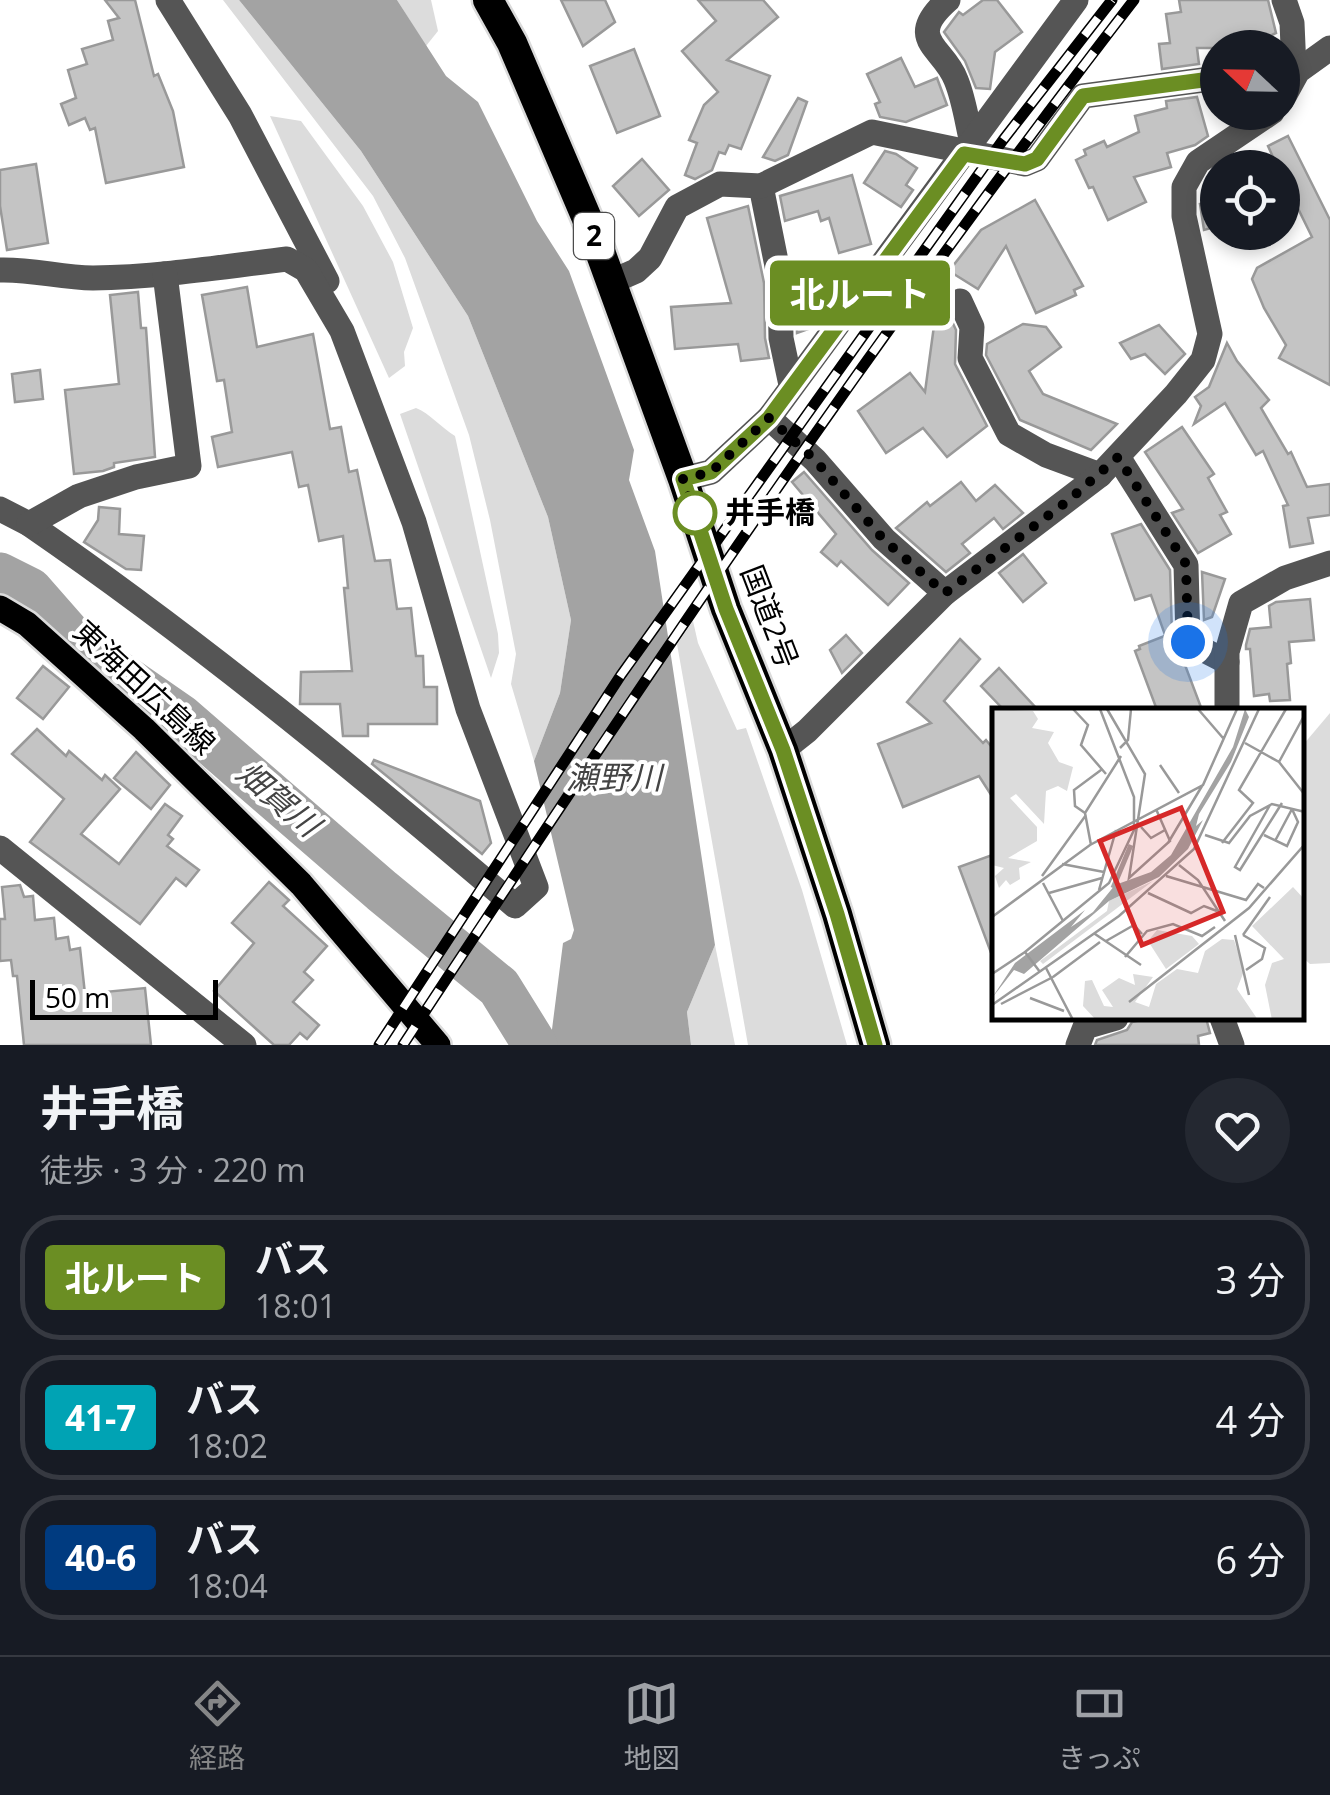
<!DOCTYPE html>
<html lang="ja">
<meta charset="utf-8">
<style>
:root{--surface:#171b24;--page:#242831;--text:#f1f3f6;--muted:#9ea1a6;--line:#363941;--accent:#858687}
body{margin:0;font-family:"Open Sans","Noto Sans JP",sans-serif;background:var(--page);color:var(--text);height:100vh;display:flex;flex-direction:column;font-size:38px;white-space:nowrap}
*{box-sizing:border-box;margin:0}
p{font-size:32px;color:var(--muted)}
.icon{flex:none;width:55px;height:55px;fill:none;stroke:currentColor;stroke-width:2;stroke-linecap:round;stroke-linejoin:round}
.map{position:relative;height:1045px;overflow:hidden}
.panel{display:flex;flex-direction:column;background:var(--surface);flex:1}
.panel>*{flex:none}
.badge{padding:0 20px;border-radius:8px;font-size:35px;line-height:65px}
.needle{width:65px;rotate:292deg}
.tools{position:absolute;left:1200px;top:30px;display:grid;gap:20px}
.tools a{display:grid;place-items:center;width:100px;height:100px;border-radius:50%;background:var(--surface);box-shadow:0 5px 15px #0003;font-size:50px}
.scale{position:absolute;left:30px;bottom:25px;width:188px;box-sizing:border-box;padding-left:10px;border:5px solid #000;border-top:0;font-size:28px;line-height:35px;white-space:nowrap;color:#000;-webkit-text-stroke:8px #fff;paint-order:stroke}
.you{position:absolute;width:50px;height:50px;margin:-25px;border:8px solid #fff;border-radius:50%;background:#1a73e8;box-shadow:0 0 0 15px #1a73e833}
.map>.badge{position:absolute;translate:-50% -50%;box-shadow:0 0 0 5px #fff}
.round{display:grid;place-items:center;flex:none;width:105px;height:105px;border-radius:52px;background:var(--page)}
.summary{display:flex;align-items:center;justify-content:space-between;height:170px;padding:0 40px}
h1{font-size:48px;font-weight:700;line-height:75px}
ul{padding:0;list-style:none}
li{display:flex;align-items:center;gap:30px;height:125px;margin:0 20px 15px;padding:0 20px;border:5px solid var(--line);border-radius:40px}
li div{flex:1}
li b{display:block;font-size:38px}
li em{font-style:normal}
li .badge{min-width:110px;font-weight:700;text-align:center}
.tabs{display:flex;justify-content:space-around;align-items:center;height:140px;border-top:2px solid var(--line);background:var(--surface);font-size:28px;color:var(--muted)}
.tabs a{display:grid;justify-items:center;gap:5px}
.tabs .on{color:var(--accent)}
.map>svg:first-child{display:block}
</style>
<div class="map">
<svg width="1330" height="1045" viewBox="0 0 1330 1045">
<rect width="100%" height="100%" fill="#fff"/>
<!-- green -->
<g fill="#dcdcdc">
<polygon points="223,0 239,0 361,151 468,316 548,517 571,620 560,693 534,761 511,684 516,654 490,520 469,435 405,258 373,196"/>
<polygon points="397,0 431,0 438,31 426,46"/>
<polygon points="270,116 301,121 363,206 393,262 413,328 404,352 405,366 389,378"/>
<path d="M416,408C429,413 442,428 455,436L498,634L499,653L491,678L400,414Z"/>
<polygon points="693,621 698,643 737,730 746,728 802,890 847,1045 748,1045 677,644"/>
<polygon points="1330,713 1330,963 1310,964 1302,957 1303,745"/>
<polygon points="715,945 735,1045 691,1045 687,1012"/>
</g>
<!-- water -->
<polygon fill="#a3a3a3" points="239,0 397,0 446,76 478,102 537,221 569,271 634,450 629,480 655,551 715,945 687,1012 691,1045 550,1045 563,943 571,939 574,930 534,761 560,693 571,620 548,517 468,316 361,151"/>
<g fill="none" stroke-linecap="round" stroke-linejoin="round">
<!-- river -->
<polyline stroke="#a3a3a3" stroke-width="45" points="0,575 30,590 80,647 181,717 382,891 499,987 535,1045"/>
</g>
<!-- building -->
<g fill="#c4c4c4" stroke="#999" stroke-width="2.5">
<polygon points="105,0 135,0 154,76 158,74 173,111 184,167 106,183 95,128 90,130 85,118 69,125 61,104 76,98 68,70 87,64 82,49 113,40 108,21 119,18"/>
<polygon points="561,0 605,0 615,22 583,46"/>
<polygon points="698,0 763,0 778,17 727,60 770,76 741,149 729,145 725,154 719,152 712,170 695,179 685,175 697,143 689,140 704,105 718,92 682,51 716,21"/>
<polygon points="983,0 997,0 1022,32 995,52 990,89 976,88 965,61 944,32 959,12 963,15"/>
<polygon points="1179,0 1268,0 1276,33 1261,40 1262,48 1197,48 1199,64 1162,69 1159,44 1170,43 1166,14 1181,12"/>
<polygon points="634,49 660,116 617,133 590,66"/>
<polygon points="901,58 915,87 937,78 947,105 906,122 880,117 875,104 880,102 867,74"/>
<polygon points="1197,97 1208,136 1195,145 1167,153 1171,167 1134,177 1146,202 1108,220 1093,187 1089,188 1076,160 1086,155 1084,150 1104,141 1107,147 1139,132 1135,116 1167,108 1166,101"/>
<polygon points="798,98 807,102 788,155 775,161 763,157"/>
<polygon points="1288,136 1330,220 1330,385 1279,358 1286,345 1264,308 1252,279 1257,268 1312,237 1282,176 1282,168 1278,168 1268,146"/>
<polygon points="885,151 896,154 917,168 906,185 913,190 901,207 864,183"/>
<polygon points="642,159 669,190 639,216 613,186"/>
<polygon points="36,164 48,243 7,250 0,206 0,170"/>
<polygon points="852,175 871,244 839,253 829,218 821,221 818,211 785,221 780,196"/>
<polygon points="1035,200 1083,286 1074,290 1076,295 1036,313 1006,246 978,289 949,271 981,230"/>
<polygon points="1218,200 1218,226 1204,230 1200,204"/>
<polygon points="748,206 764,283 765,338 769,358 741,361 738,344 675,349 671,307 731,303 707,218"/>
<polygon points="847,263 852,277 846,286 838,289 840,295 817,326 797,333 796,281"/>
<polygon points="247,287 257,347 313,334 330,429 341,427 349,472 357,470 375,561 390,560 397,609 411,608 416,656 423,656 424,687 437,687 437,724 368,724 368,736 343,736 340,704 300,704 301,672 352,671 344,588 348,588 343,536 319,541 308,485 299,487 292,452 218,467 212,437 232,432 224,380 217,381 202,295"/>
<polygon points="138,292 141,328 146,328 155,457 114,463 114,467 103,471 74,474 65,390 119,384 110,295"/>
<polygon points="936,311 948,313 956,330 955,364 987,426 947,457 923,428 886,453 858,411 910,373 925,392"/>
<polygon points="1023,324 1046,327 1061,347 1029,371 1043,394 1117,424 1091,450 1020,420 986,355 987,344"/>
<polygon points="1159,325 1185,354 1165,374 1145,354 1131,359 1120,343"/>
<polygon points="1227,343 1237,361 1269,400 1261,408 1288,454 1291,452 1307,487 1330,484 1330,515 1308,518 1313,543 1290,547 1283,506 1288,505 1263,451 1256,455 1225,403 1194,424 1201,406 1195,397 1209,387"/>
<polygon points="40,370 43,399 15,402 12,374"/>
<polygon points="1182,427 1214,474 1208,478 1227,512 1220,515 1231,534 1198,553 1172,513 1183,509 1145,452"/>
<polygon points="804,472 872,550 909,583 888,605 841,561 837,566 821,552 836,534 792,482"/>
<polygon points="961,482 976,501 995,485 1023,513 1003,529 994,518 962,544 970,553 946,572 896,528 927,502 930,506"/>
<polygon points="99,507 120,509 119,534 144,536 141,570 126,569 84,542 98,520"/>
<polygon points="1141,524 1170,570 1172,633 1165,635 1151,595 1135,600 1112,534"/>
<polygon points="1023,554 1046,583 1023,602 999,573"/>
<polygon points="1202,572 1225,579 1212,617 1204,620"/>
<polygon points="1310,599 1314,640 1289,642 1291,663 1287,664 1290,700 1270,701 1269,694 1254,696 1250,649 1246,649 1246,645 1250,629 1271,627 1269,606 1276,602"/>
<polygon points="1172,633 1174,650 1182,657 1202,710 1157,710 1135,651 1140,649 1139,646"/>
<polygon points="846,635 862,653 842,673 830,650"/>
<polygon points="960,639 980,659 944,701 983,743 986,740 995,751 995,801 979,776 903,807 878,744 931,723 907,702"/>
<polygon points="43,666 69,687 43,719 17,698"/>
<polygon points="999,668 1038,710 1004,710 981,686"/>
<polygon points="37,729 66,756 69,751 102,780 105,775 120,789 81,834 119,864 165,804 182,816 168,835 173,839 167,846 199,870 186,886 176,878 140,924 30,842 64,799 12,754"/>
<polygon points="136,752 170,785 151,809 114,778"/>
<polygon points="374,760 480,801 491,843 482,854 372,764"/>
<polygon points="995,854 995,957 993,958 959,867"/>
<polygon points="269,882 289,900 283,906 327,946 304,972 313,980 293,1002 319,1025 307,1039 300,1033 289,1045 274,1045 214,991 254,943 232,923"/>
<polygon points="20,885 24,897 33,896 35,920 54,918 56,939 68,937 70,950 80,948 85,994 145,988 151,1045 24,1045 17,976 13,976 11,960 0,961 0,919 5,919 2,887"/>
<polygon points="1150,1018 1206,1018 1210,1033 1198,1036 1199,1045 1095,1045 1097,1040 1127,1030 1132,1022"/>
</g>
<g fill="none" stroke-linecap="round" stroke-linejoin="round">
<!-- major casing -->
<g stroke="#dbdbdb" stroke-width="30">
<polyline id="major" points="0,608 27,624 144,729 301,884 438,1045"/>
</g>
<!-- highway casing -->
<g stroke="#dbdbdb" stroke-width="35">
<polyline id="highway" points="488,0 512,43 594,235 683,479 726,609 783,750 837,914 875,1045"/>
</g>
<!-- minor -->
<g stroke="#555" stroke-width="25">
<polyline points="168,0 240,115 327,281"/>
<path d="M948,0C903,40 944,47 956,80C964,99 967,122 972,143"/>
<polyline points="1284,0 1292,23 1294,69"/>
<polyline points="1282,100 1298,71 1330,48"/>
<polyline points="761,186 780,281 781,338 791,385"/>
<path d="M0,270C33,269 61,278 93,278C158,277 222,267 287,259L306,270L342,331L414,522L468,709L536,887L515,906C358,772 199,641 29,524L0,509"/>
<polyline points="611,282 636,271 650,258 677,207 720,184 761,186 872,132 1025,164 1037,159 1083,96 1218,78"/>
<polyline points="960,301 972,327 970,358 1009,434 1046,455 1100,475"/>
<polyline points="769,418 815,460 884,539 945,593"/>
<polyline points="1118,457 1186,565 1188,642 1227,662"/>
<polyline points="683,479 711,472 769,418 1076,0"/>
<polyline points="29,524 79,496 136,477 189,466 165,274"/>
<polyline points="1227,710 1227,652 1241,603 1285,578 1330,563"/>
<polyline points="783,750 807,731 945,593 1100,475 1176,394 1203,360 1210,334 1184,216 1184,187 1198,162 1272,112"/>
<polyline points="0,848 244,1045"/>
<polyline points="1222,1018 1232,1045"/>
<polyline points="1078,1045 1085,1027 1116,1018"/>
</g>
<!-- major -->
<use href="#major" stroke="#000" stroke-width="25"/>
<!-- highway -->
<use href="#highway" stroke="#000" stroke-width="30"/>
<!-- rail casing -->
<g stroke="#000" stroke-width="11">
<g id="rail">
<polyline points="379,1045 621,675 1003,140 1112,0"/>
<path d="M403,1045C636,690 874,336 1134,0"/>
</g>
</g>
<!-- rail -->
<use href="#rail" stroke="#fff" stroke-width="8" stroke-dasharray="22" stroke-linecap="butt"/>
</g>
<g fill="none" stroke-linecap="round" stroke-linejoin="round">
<!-- line casing -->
<g stroke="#fff" stroke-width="22">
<polyline id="line" points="875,1045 837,914 783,750 726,609 683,479 711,472 769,418 964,154 1025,164 1037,159 1083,96 1218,78"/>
</g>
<!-- line -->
<use href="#line" stroke="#6b8e23" stroke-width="15"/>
<!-- walk -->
<polyline stroke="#000" stroke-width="10" stroke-dasharray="0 18" points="695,513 683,479 711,472 769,418 815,460 884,540 945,593 1069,500 1118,457 1186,564 1188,642"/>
</g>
<!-- markers -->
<circle fill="#fff" stroke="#6b8e23" stroke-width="5" cx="695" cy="513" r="20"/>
<g text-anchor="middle" stroke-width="8" stroke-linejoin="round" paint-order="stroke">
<!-- shield labels -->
<rect fill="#fff" stroke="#4c4c4c" stroke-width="2.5" x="574" y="213" width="40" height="46" rx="8"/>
<g font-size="28" font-weight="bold" fill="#000">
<text x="594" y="246">2</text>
</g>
<!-- stop labels -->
<g font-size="30" font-weight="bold" fill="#000" stroke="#fff" text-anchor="start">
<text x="725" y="523">井手橋</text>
</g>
<!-- street labels -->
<g font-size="30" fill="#000" stroke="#fff">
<text transform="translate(769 617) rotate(69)" y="10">国道2号</text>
<text transform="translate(144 688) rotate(43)" y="10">東海田広島線</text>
</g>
<!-- water labels -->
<g font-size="32" font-style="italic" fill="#444" stroke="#fff">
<text x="614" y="789">瀬野川</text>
<text transform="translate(278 799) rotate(40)" y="11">畑賀川</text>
</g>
</g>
<!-- overview -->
<g transform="translate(992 708)">
<rect width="312" height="312" fill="#fff"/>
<path d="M0,1L41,3L46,11L40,20L62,24L56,35L67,54L81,59L75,83L66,78L54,83L52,116L24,86L18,90L45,119V133L16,150L39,154L27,160L28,171L18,177L14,172L7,180L3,168L12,160L0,157ZM161,173L51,256L48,253L115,203L117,193ZM301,179L313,192L312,312H280L273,277L280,255L292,251L260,218ZM165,222L200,228L207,236L174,261L156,233ZM230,231L242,232L252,263L245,281L266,312H104L91,298L93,273L100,272L112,298L121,299L110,282L127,270L143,277L141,266L161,269L143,294L157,299L164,276L185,261L206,265L213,243Z" fill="#dcdcdc"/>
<path d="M253,1L257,9L239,54L207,106L204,118L211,112L196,141L167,169L117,193L32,266L22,262L0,290L23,255L93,202L79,219L101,204L123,177L159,164L179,147L241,39Z" fill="#a3a3a3"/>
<path fill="none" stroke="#a3a3a3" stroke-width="5" d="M121,180L139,137"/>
<path fill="none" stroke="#999" stroke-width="2.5" d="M81,1L96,17L89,37L114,66M115,1L153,66L137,170L178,133L164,101M206,1L231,30M253,35L287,54L313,87M128,40L136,32L139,1M287,54L313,6M168,57L187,85M278,97L243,159L248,162L290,95M93,105L83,98L82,82L109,62M149,119L159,130L173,122M213,127L237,135L258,108L280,96L313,104M272,127L295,138L306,114L300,101M283,133L300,101M176,135L210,78M230,135L261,95L247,82L294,1M99,137L93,105L129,48M70,156L112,164M187,157L206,172L233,213M50,168L94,107M174,168L254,192L266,176L272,180M51,175L71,213M107,182L124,122M57,185L110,170M156,185L199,205L212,198L225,203M0,209L98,137L211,77L245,1M103,226L149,257M243,227L257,287M251,227L273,240L270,251L254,262M251,227L278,189M114,233L142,217L150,226M133,249L155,223L181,216L210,228L223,219M54,260L81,312M48,264L33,244L117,175L142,122V89L108,1M0,266L33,244M61,269L108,234M38,290L72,303M137,294L257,200L313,136M9,296L61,269M0,297L127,208L202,141L267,1"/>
<path fill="#d62828" fill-opacity="0.15" stroke="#d62828" stroke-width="5" d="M189,100L231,204L150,237L108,133Z"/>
<rect width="312" height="312" fill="none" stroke="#000" stroke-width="5"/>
</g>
</svg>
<div class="tools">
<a><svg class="needle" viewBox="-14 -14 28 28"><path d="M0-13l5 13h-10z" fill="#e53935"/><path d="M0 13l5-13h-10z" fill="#9ea1a6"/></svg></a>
<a><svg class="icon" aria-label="locate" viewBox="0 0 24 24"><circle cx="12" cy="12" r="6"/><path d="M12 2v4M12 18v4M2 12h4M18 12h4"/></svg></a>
</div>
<div class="scale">50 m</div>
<div class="you" style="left:1188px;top:642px"></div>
<b class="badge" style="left:860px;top:293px;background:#6b8e23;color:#fff">北ルート</b>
</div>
<section class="panel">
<div class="summary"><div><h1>井手橋</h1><p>徒歩 · 3 分 · 220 m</p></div><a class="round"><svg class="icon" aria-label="heart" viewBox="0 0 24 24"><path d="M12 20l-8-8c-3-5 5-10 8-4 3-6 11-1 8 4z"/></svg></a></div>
<ul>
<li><span class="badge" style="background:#6b8e23;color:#fff">北ルート</span><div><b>バス</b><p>18:01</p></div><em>3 分</em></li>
<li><span class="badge" style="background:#00a3b4;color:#fff">41-7</span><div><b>バス</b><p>18:02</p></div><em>4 分</em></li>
<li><span class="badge" style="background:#003b80;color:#fff">40-6</span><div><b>バス</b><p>18:04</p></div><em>6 分</em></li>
</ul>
</section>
<nav class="tabs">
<a class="on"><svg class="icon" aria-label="directions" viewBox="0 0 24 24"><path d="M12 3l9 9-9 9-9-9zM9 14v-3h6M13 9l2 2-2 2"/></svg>経路</a>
<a><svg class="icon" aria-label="map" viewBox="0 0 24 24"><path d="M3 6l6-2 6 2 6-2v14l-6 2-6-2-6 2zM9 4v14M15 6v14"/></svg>地図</a>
<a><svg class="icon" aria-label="tickets" viewBox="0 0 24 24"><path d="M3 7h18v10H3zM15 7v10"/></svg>きっぷ</a>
</nav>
